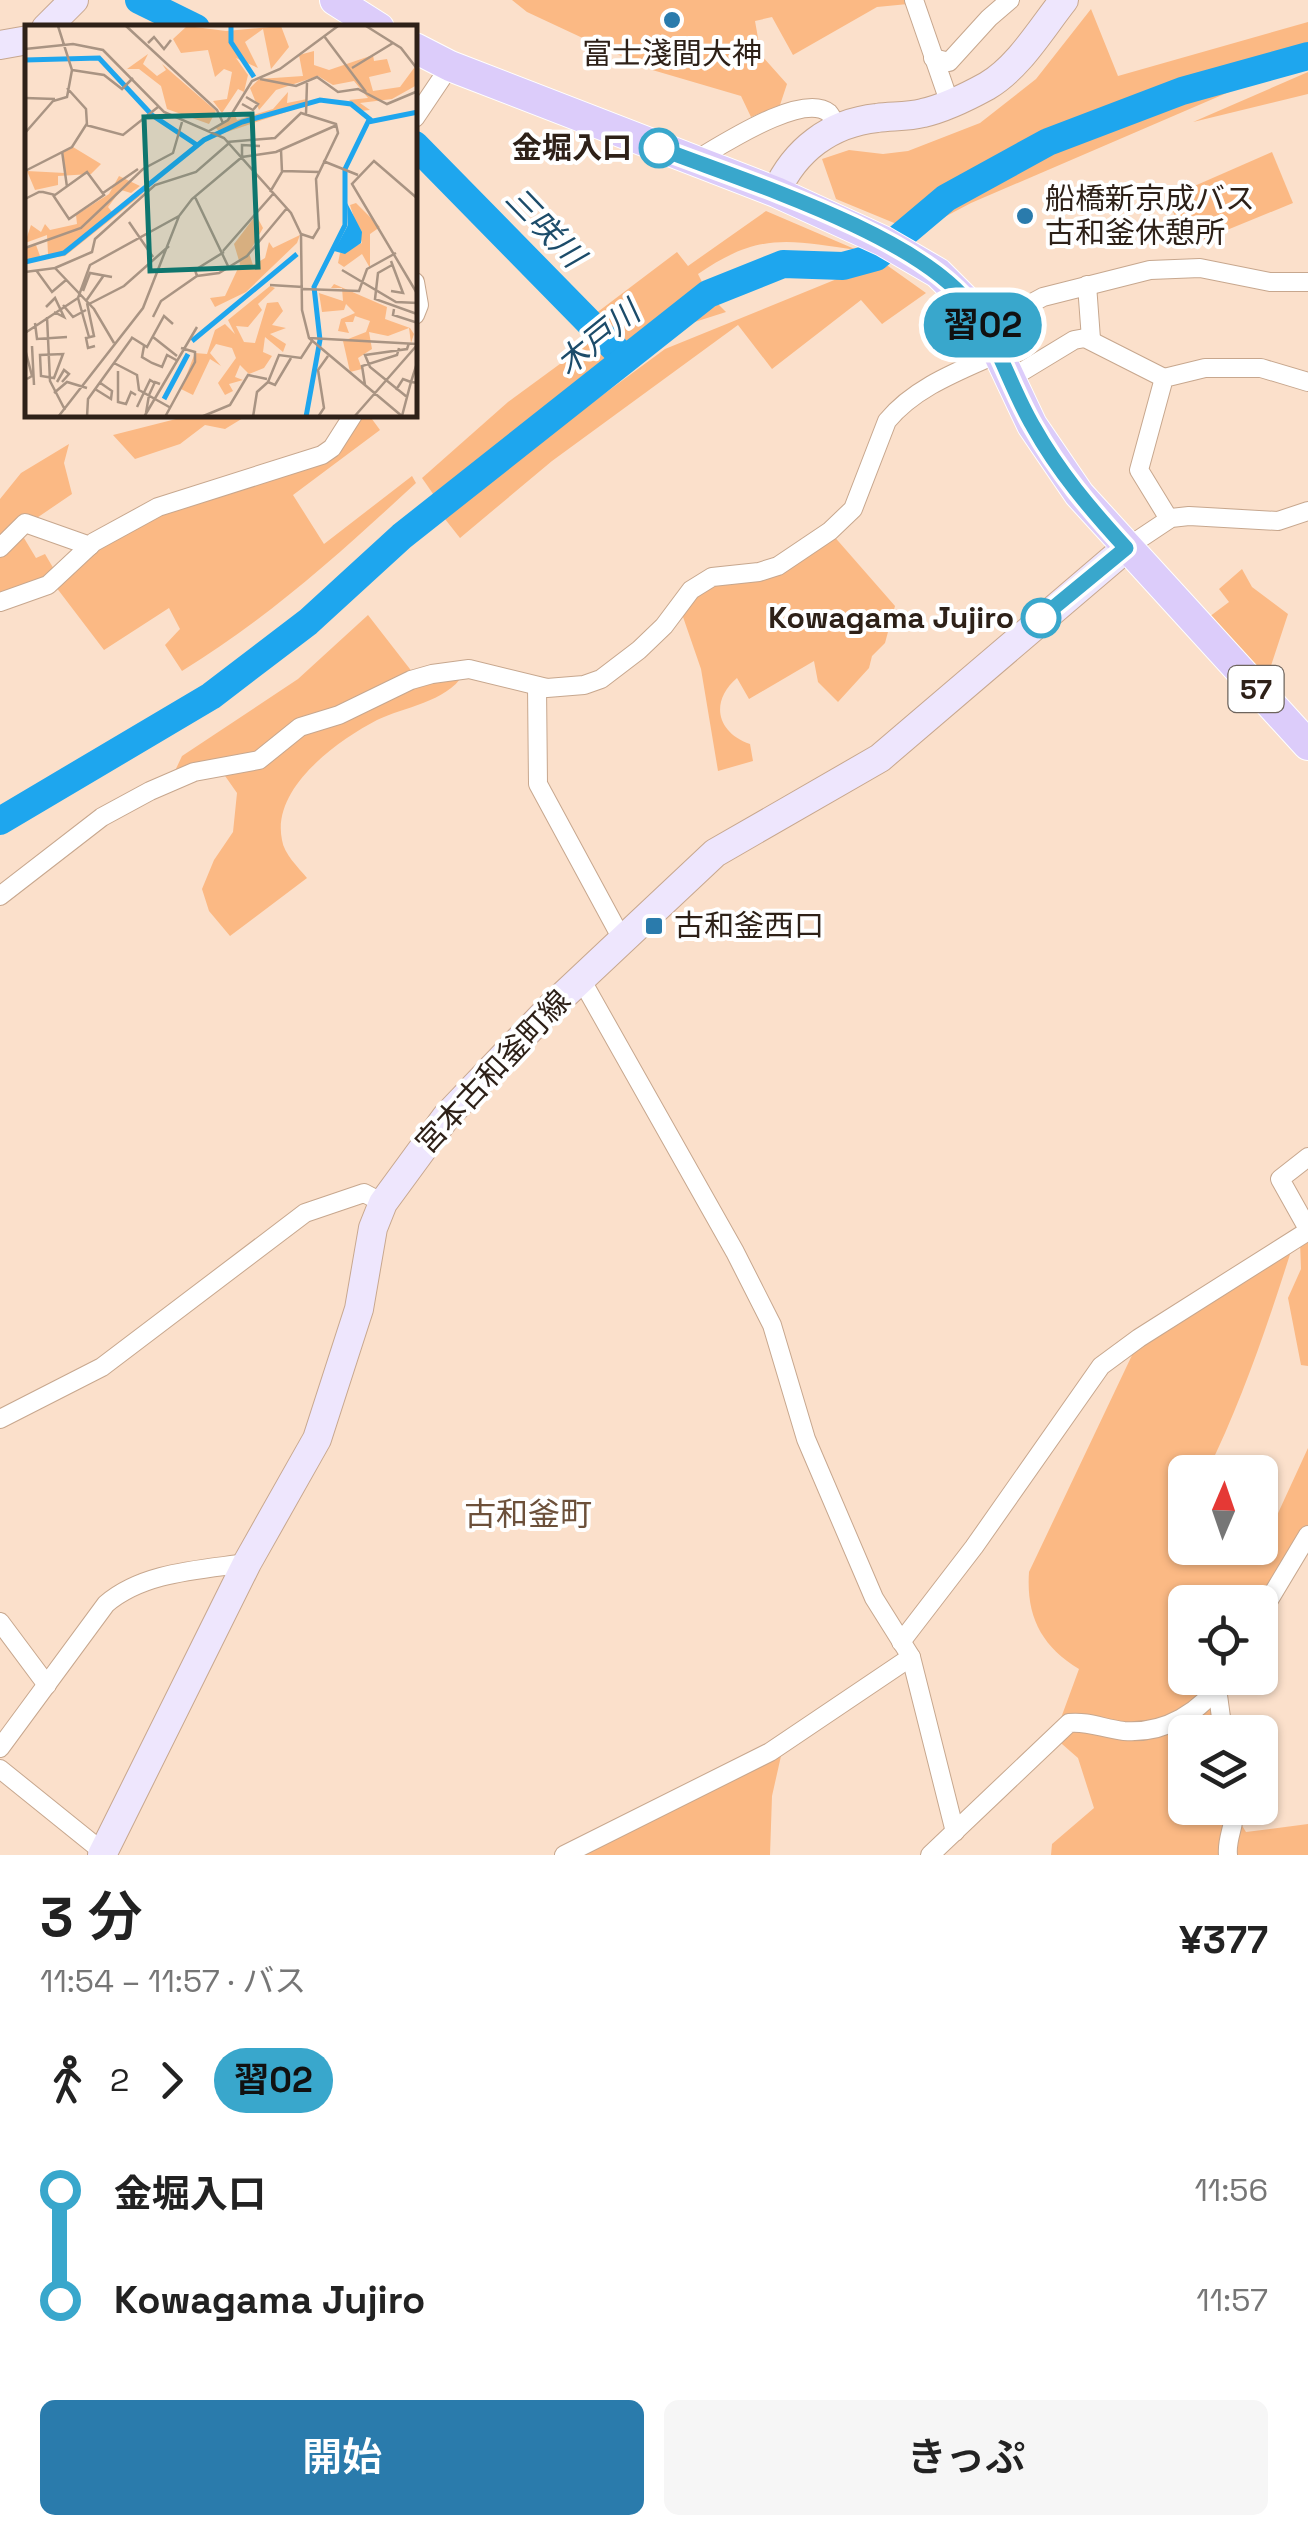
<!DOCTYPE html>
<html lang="ja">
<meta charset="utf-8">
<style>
:root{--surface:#fff;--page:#f6f6f6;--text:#222;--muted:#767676;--accent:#2a7bac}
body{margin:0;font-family:"Space Grotesk","Noto Sans JP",sans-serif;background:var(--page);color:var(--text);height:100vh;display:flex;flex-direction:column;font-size:38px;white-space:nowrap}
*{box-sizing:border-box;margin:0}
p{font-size:32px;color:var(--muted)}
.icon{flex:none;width:55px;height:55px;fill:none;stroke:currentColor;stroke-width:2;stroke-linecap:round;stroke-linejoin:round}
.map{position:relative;height:1855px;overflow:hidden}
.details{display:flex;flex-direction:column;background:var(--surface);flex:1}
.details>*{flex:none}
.badge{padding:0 20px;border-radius:32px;font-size:35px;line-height:65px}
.needle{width:65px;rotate:2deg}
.fabs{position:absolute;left:1168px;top:1455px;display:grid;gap:20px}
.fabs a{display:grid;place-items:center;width:110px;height:110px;border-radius:15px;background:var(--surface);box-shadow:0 2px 8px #0004;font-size:50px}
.map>.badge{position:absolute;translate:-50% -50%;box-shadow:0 0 0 5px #fff}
.legs{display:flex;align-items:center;gap:15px;height:110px;padding:0 40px;font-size:32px}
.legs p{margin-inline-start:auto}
.headline{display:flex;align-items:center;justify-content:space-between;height:170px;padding:0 40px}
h1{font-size:55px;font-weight:600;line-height:75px}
.cta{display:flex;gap:20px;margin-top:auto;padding:20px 40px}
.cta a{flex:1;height:115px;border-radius:15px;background:var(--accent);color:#fff;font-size:40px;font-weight:600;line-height:115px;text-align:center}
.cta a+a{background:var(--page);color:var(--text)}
ul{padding:0 40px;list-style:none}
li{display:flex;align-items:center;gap:35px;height:110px;font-size:38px}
li i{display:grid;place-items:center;width:15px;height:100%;margin:0 12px;background:currentColor}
li i::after{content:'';width:25px;height:25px;margin:-12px;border:8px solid;border-radius:50%;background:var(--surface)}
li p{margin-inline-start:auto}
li:first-child i{background:linear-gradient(#0000 50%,currentColor 0)}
li:last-child i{background:linear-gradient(currentColor 50%,#0000 0)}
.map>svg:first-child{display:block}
</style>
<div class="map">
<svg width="1308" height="1855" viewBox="0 0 1308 1855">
<rect width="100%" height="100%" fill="#fbe0cb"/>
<!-- green -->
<g fill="#fbb984">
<polygon points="512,0 906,0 908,4 877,7 793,55 772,17 755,21 761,55 787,84 780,105 751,117 741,96 649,69 527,12"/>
<polygon points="1091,9 1118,76 1308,22 1308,58 971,203 916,232 836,199 822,159 849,150 883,154 908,151 980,123 1036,79"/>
<polygon points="1308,72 1308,94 1193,122"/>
<polygon points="1272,152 1293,203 1188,246 1167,198"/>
<path d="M766,211L857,250C788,240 759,232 698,274L708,294L726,312L657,334L630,359L591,317L677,252L688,266Z"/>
<polygon points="881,261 926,293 882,324 861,300 772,369 738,325 552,461 460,538 441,514 665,349"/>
<polygon points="594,339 619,365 438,501 422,478 508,402"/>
<polygon points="177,415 248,415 225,429 205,425 180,444 135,459 113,435 176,419"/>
<path d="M362,415H369L380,430L293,495L324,544L412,476L416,483C340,553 270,617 182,671L165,645L180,629L169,608L104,650L56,587L99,548L166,513L332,457Z"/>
<polygon points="69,444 64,463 72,494 0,543 0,499 21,473"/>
<polygon points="21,533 36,558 45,554 55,571 28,589 0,598 0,552"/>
<path d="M832,534L895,606L885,643L872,656L869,668L838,702L818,682L814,661L749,699L737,678C710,701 716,732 750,744L753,761L718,771L701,669L682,614L692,592L740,576Z"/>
<polygon points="1242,569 1252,587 1288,614 1266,681 1209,617 1229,602 1219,589"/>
<polygon points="368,615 413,673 337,708 296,722 254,753 174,773 182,756 298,679"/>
<path d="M463,675C446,702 404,707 377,720C337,741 271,788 282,840C284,854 298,867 307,878L230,936L209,911L202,889L214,860L233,832L237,793L223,773L413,685Z"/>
<polygon points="1308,1237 1308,1366 1301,1365 1288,1298 1301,1269 1300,1242"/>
<path d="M1292,1248C1268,1324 1242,1401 1207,1472H1185V1548H1234L1256,1561L1308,1448V1525L1260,1605L1185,1602V1678H1216L1220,1732H1185V1808H1231L1246,1832L1308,1824V1855H1051L1052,1844L1094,1808L1078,1758L1054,1737L1079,1669C1041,1646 1026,1616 1029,1572L1134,1351Z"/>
<polygon points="781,1756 772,1796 770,1855 579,1855"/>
</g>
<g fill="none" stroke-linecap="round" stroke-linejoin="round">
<!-- river -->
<g stroke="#1ea6ee" stroke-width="28">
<polyline points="139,0 196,28"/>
<polyline points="415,145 624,358"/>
<polyline points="0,821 211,696 308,622 402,536 708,294 783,264 843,266 876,257 946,198 1048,142 1182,91 1308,56"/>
</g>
<!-- street casing -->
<g stroke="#c7a78e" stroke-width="20">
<g id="street">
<polyline points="914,0 950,104"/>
<polyline points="933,58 949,62 989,18 1010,0"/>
<polyline points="415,118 450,66"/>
<path d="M694,161C719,147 802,91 829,113C831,115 836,125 837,127"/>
<polyline points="415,282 419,305 415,315"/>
<polyline points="1087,285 1091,339"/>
<polyline points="989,334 1017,311 1043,297 1150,270 1200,268 1270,282 1308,282"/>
<polyline points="1008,380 1074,340 1085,338 1164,378"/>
<polyline points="1169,519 1139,470 1164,378 1205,368 1261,368 1308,382"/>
<polyline points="0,548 25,523 90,546"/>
<polyline points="1126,548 1171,518 1189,516 1278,521 1308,511"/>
<polyline points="0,602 48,585 94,542 158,507 322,455 332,448 353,415"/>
<polyline points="537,686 538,784 623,941"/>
<path d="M0,896L102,817L150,791L194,772L259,760L300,727L339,715L411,680L432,674L469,669L547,688L584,685L601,679L639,650L664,626L691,590L712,577L759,572L778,566L830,531L853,509L887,421C915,387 959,371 999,353"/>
<polyline points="581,979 735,1252 772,1325 806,1439 874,1598 911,1657 955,1832"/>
<polyline points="1308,1157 1280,1179 1308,1229"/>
<polyline points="0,1419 102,1367 305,1213 364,1193 383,1203"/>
<polyline points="1260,1615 1308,1535"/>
<polyline points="0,1622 47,1685"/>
<polyline points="901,1642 974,1547 1101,1366 1139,1338 1308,1231"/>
<polyline points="1217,1688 1223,1732"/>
<path d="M0,1748L106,1604C143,1572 199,1570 247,1563"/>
<polyline points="0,1769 103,1852"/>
<polyline points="564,1855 770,1752 911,1657"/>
<path d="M930,1855L1069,1723C1089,1721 1104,1729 1124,1731C1165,1734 1202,1712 1223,1678"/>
<path d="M1228,1855C1226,1838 1236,1824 1234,1808"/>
</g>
</g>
<!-- secondary casing -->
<g stroke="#c7a78e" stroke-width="30">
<g id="secondary">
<polyline points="46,28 74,0"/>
<polyline points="0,45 28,40"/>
<path d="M776,192C795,150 830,123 877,118C892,116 908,117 923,113C945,108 967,97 987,86C1019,67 1041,29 1064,0"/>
<polyline points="102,1855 247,1563 317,1439 359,1309 373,1228 383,1203 446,1117 548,1010 715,853 880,758 1126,548"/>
</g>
</g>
<!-- primary casing -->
<g stroke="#fff" stroke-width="32">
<g id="primary">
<polyline points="335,0 379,28"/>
<polyline points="415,48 450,66 776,192 883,241 938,273 969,304 989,334 1032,425 1079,494 1308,745"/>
</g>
</g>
<!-- street -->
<use href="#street" stroke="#fff" stroke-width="18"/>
<!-- secondary -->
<use href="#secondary" stroke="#eee6fd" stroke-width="28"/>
<!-- primary -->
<use href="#primary" stroke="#dcccfa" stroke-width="30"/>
</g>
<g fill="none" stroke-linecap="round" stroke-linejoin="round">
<!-- line-1 casing -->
<g stroke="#fff" stroke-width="22">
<path id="line-1" d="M659,148C744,181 916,234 970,305C998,341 1010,387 1033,426C1058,471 1091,510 1126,548L1041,618"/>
</g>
<!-- line-1 -->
<use href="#line-1" stroke="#39a7cc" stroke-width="15"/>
</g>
<!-- markers -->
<g fill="#2a7bac" stroke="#fff" stroke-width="4">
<circle cx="672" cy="20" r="10"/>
<circle cx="1025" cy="216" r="10"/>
<rect x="644" y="916" width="20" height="20" rx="5"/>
</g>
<g fill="#fff" stroke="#39a7cc" stroke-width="5">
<circle cx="659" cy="148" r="18"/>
<circle cx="1041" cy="618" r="18"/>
</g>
<g text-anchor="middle" stroke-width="8" stroke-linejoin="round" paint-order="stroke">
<!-- shield labels -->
<rect fill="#fff" stroke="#6d645d" stroke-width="2.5" x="1228.5" y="666" width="55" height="46" rx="8"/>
<g font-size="28" font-weight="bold" fill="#2e2118">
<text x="1256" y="699">57</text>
</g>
<!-- poi labels -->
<g font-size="30" fill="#2e2118" stroke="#fff" text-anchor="start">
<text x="672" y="64" text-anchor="middle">富士淺間大神</text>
<text x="1045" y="209">船橋新京成バス<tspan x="1045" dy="34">古和釜休憩所</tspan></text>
<text x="674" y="936">古和釜西口</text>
</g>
<!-- stop labels -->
<g font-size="30" font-weight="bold" fill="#2e2118" stroke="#fff" text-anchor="end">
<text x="632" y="158">金堀入口</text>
<text x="1014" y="628">Kowagama Jujiro</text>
</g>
<!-- street labels -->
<g font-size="30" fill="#2e2118" stroke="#fff">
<text transform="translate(493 1072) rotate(-47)" y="10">宮本古和釜町線</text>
</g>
<!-- water labels -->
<g font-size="32" font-style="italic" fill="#1c4c6a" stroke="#fff">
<text transform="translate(545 227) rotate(46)" y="11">三咲川</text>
<text transform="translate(598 338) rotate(-39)" y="11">木戸川</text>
</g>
<!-- neighbourhood labels -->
<g font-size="32" fill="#6c503a" stroke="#fff">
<text x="528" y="1525">古和釜町</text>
</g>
</g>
<!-- overview -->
<g transform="translate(25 25)">
<rect width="392" height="392" fill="#fbe0cb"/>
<path d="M162,1L201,6L256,1L264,22L246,44L238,4L220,17L233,43L211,33L223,50L219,67L213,64L197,88L188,76L202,74L207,47L199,44L190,52L183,25L156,28L148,14ZM289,26V40L304,45L348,30L349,36L362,34L366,47L344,52L348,66L375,62L392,39V60L367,74L335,78L345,85L335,86L324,75L343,73L329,56L308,60L293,51L251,65L234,85L225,63L234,54L278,51L274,30ZM123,29L118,39L132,51L141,45L137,39L191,86L184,99L142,84L136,61L114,44H102ZM263,67L262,78L282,74L279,81L196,109L190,102L210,90L212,95L248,84ZM48,122L76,139L66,149L33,151V160L10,165L2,146L40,148L38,127ZM94,151L115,161L106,168L96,165L83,182L87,187L120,167L40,231L0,236L2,223L11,220L15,231L23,229L22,210L0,218L6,200L16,207L20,199L25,205L52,199L51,190L84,169ZM331,178L355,202L345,209V243L337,229L319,242L313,238L315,228L337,218L325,180ZM231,190L238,203L224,228L228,240L240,233L244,217L248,223L275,210L272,218L221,267L190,282L185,273L200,271L215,239L209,219ZM309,259L362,282L360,294L385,303L389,309L386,318L384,303L363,311L344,307L347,324L333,333L337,344L325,347L318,316L341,307L345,296L330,291L328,297H320L324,308L313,306L316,294L330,288L321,279L319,285L297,287L294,268L318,276L317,263H306ZM245,261L250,263L233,279L237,285L223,302L211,301L219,317L230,318L242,278L253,277L258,286L247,300L261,303L245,309L261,319L258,327L240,312L238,327L247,331L239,343L224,349L215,340L210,352L218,355L204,359L208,366L200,370L193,358L211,333L207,323L191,319L185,328L196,341L185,334L168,370L156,364L170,328L182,329L190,305L200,299L210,309L203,295Z" fill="#fbb984"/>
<path d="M322,178L337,207L336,218L320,229L309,226L323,200Z" fill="#1ea6ee"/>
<path fill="none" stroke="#1ea6ee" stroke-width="5" d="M206,1V17L229,52M0,35L74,33L127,90L172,120M0,237L39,228L179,115L217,97L295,75L326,79L347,96M167,316L272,229M139,374L163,329M281,392L295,315L289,262L320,200V144L343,97L393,87"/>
<path fill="none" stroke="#a99483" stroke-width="2.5" d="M101,1L192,85L198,98M341,1L376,23L393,45M299,11L341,67M123,18L129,12L139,24L146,15M0,24L48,19L78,25L139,87L199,113L266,188L276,209L277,285L284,313L378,392M327,43L368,18M47,45L79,50L97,64L108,53M235,54L271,61L292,52L313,67L333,64L362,79L393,66M42,63L61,84L62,100M0,73L30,74M217,79L228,85L233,79L221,72M281,89L282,58M184,106L203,95L227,56L255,44L313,1M0,108L28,76L42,72L47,45L33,1M202,117L250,113L276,88L311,99L313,108L291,154L294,203L288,213L276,209M37,126L42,162M217,132V120L235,121M298,136L333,150M0,146L47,122L61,100L98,110L133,82M258,146L294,147M245,167L257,147L256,125M78,168L113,144M170,172L203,241M0,174L14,167H18L30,170L62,147L79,170L44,194L28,170M393,174L349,136L327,159L393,270M104,197L128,232M0,223L56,203L118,144L148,128L157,97M198,226L248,169M367,240L353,248L350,274L392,289M30,243L67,227L70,214L130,160L171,147L203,119M11,245L27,267L41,255M317,245L371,277L393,278M0,247L30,243L69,284L89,318M172,251L170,245L199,227M245,260L278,262M278,264L334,266L342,244L371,228M58,266L65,248L87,252M366,266L378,268L366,236M53,273L64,312M61,276L79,250M62,278L69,311L61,313L63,323L70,321M64,279L99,261L144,221M38,280L48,292L61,285M21,282L30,273L39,292L29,287M369,284L368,290L393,298M22,292L25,356L40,385M128,292L136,276L172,251L194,248L222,231L262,183M10,298L12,314L42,312M0,308L53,273L65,240L154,191M106,312L122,322L139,291L148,299M128,312L152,331M284,313L392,319M7,321L9,360M119,321L117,332L127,338L137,342L142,330L153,336M0,324L7,351L2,354M38,329L29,353L16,351L15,330ZM89,338L112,350L114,365L146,383M93,346V377L101,379L106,367L111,370M32,357L39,345L44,349L37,357M243,357L254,330L276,333L287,316M340,360L337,341L372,330L374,323M70,364L86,374L87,366L74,357M371,365L378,354L386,357L393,335M29,368L42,357L62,363M382,372L345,342L340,330L382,324L384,318M112,382L125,355L130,358M121,388L124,370L130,357L135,359M377,391L386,357L393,358M33,392L118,283L154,191L167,174L217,132L251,127L312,100M62,392L63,374L107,313M119,392L172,302M140,392L170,337V327L156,323M176,392L205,380L223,350L242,354M228,392L232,367L243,357L250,360L266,333M293,392L299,383L293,345L303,331M329,392L393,319"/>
<path fill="#0f766e" fill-opacity="0.15" stroke="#0f766e" stroke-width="5" d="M227,89L233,242L125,246L119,92Z"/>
<rect width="392" height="392" fill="none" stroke="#2e2118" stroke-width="5"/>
</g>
</svg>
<div class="fabs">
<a><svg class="needle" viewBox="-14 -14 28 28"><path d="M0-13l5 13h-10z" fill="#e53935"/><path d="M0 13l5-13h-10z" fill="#767676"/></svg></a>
<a><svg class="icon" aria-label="locate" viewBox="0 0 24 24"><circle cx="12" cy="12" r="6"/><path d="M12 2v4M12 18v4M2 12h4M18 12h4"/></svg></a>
<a><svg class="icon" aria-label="layers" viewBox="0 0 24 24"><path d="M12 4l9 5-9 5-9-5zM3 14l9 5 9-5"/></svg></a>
</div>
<b class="badge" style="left:983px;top:325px;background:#39a7cc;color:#111">習02</b>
</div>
<section class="details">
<div class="headline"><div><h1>3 分</h1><p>11:54 – 11:57 · バス</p></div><b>¥377</b></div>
<div class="legs"><svg class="icon" aria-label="walk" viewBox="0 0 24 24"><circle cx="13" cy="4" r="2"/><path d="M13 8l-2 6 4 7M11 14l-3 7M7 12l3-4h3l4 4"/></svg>2<svg class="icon" aria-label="forward" viewBox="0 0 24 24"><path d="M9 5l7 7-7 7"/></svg><b class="badge" style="background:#39a7cc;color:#111">習02</b></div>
<ul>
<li><i style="color:#39a7cc"></i><b>金堀入口</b><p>11:56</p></li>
<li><i style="color:#39a7cc"></i><b>Kowagama Jujiro</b><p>11:57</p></li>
</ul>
<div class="cta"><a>開始</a><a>きっぷ</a></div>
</section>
